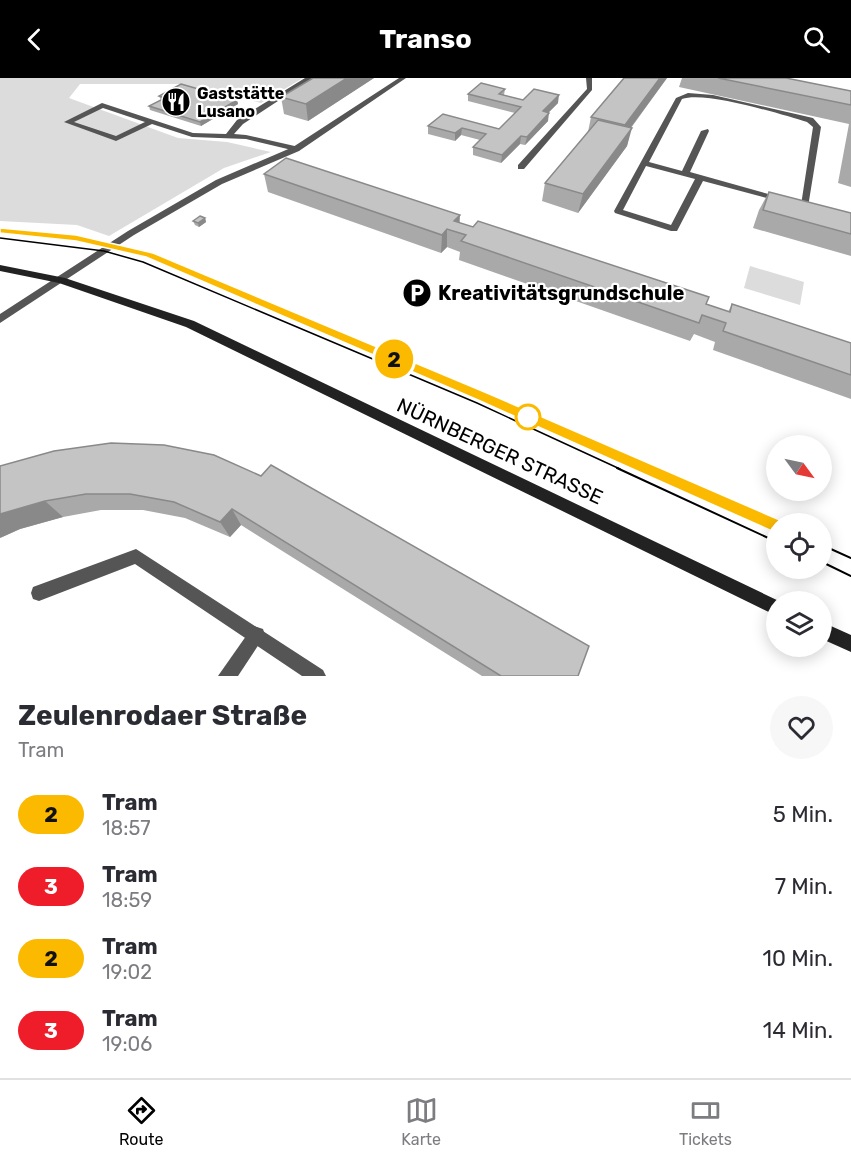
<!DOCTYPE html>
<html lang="de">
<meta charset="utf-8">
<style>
:root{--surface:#fff;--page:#f7f7f7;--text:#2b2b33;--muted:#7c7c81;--line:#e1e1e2;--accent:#000}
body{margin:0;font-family:Rubik,sans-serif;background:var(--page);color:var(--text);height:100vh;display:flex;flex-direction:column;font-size:22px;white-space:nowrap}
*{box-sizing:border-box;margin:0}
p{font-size:20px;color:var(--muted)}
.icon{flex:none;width:33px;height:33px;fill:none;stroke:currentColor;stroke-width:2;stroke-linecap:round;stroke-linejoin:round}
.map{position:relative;height:598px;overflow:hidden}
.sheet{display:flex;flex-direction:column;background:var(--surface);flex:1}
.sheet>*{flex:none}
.badge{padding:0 12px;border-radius:20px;font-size:21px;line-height:39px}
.needle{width:39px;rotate:123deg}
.buttons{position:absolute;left:766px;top:357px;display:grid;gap:12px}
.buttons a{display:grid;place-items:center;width:66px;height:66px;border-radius:50%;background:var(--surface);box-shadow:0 3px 15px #0003;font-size:30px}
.map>.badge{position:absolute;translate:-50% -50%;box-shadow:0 0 0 3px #fff}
.round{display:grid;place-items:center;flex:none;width:63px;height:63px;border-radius:32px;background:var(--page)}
.headline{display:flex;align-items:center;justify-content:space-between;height:102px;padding:0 18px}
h1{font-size:28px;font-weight:700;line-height:45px}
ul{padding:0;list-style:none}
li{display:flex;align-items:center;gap:18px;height:72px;padding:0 18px}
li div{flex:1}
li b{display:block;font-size:22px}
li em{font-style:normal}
li .badge{min-width:66px;font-weight:700;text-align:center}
header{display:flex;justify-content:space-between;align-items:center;height:78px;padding:0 18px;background:var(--accent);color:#fff;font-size:27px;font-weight:700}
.menu{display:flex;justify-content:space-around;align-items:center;height:84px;border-top:2px solid var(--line);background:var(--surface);font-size:16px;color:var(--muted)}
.menu a{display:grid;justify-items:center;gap:3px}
.menu .selected{color:var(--accent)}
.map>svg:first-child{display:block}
</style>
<header><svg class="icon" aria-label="back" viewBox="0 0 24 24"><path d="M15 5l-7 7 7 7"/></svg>Transo<svg class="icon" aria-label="search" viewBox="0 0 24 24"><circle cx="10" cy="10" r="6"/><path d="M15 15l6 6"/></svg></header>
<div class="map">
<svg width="851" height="598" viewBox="0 0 851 598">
<rect width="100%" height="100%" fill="#fff"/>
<!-- green -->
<g fill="#dcdcdc">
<polygon points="0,0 303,0 261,25 180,6 80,6 69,20 178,60 227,64 271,74 224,90 109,158 77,147 0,143"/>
<polygon points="750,188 804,204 800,227 744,210"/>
</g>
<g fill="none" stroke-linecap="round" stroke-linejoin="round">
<!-- service -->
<g fill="#555" fill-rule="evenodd">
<path d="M305,0H313L243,46L234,56L246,57L299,69V73H296L246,61L192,59L152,46L116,63L64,44L102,25L193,55L226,56L237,42ZM103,30L145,44L116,58L74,44Z"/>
<polygon points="257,549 263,551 265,557 238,598 218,598 251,551"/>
</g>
<!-- minor -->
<g fill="#555" fill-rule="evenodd">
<polygon points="399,0 406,0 299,73 222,106 134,157 0,245 0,236 128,153 216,102 293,69"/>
<polygon points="586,0 592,0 592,12 524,91 518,91 518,87 587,11"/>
<path d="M688,15L713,17L813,40L821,49L808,129L805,130L801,127L813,49L807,44C780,36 706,13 682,21L649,84L682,93L701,53L708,51L709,53L690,94L786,121L782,124L703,103L677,153H671L615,135L614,133L676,20ZM646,88L695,101L671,147L623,132Z"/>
<polygon points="136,471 323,592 326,598 302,598 135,486 39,523 33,521 31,515 33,509"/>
</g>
<!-- secondary -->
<g fill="#222" fill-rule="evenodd">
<polygon points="0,187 65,200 194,243 781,524 777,524 777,538 186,249 59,205 0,193"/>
<polygon points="822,544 851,557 851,574 822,561"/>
</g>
<!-- tram-far1 -->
<g stroke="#000" stroke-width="1.5">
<polyline points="0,160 104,173 143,184 477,325 620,391"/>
<polyline points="524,337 648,391"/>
</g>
<!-- tram -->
<g stroke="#000" stroke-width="2">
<polyline points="617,390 777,464"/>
<polyline points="644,390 777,448"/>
<polyline points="822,467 851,480"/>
<polyline points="822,484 851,498"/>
</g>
</g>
<!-- wall -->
<g fill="#a9a9a9">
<polygon points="313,0 374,0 308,43 284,36 281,19"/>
<polygon points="624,0 667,0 631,50 627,68 578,135 542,123 545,105 588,54 591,39"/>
<polygon points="682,0 786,0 851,13 851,109 838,105 849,46 679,9"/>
<polygon points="505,11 504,17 523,22 558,25 548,35 548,43 525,67 520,66 501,85 473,77 473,69 480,62 461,57 455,63 428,56 428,48 499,51 515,35 468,23 468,16"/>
<polygon points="159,18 237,22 238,26 201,48 150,32 149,28 161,22"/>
<polygon points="264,96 460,145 728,234 732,226 851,265 851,321 713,272 715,264 694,256 690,263 459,182 460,174 447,169 441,175 268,114"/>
<polygon points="769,114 851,135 851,178 753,150 759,132"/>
<polygon points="205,140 206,144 199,149 195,147 193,143"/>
<polygon points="111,365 578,598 482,598 241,447 230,459 185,440 143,432 101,432 63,439 20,451 0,460"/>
</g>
<!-- shaded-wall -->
<g fill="#898989">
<polygon points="347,0 374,0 308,43 306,26"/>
<polygon points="660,0 667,0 620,64 625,47"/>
<polygon points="559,17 558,25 542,41 543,33"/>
<polygon points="237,22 238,26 201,48 200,44"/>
<polygon points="549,35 548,43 525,67 527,59"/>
<polygon points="462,50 461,57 455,63 455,55"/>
<polygon points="632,50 627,68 578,135 583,116"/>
<polygon points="521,58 520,66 501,85 502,77"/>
<polygon points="460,137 459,155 454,143"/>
<polygon points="205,140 206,144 199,149 198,145"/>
<polygon points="447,151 447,169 441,175 442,157"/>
<polygon points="45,423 63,439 20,451 0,460 0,436"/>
<polygon points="232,431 241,447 230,459 220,444"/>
</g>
<!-- building -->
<g fill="#c4c4c4" stroke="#898989" stroke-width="1.5">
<polygon points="313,0 347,0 306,26 281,19"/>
<polygon points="624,0 660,0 625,47 591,39"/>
<polygon points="718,0 786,0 851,13 851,27"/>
<polygon points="481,5 505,11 499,16 523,22 534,11 559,17 543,33 549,35 527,59 521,58 502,77 473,69 486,56 462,50 455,55 428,48 443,36 499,51 521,29 468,16"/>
<polygon points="181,6 237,22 200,44 149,28 165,20 159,18"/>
<polygon points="598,42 632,50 583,116 545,105"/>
<polygon points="286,80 460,137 454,143 473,149 478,143 709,219 706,226 730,234 732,226 851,265 851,297 723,253 726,245 702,237 699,245 461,163 466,157 447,151 442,157 264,96"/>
<polygon points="769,114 851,135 851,156 763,132"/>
<polygon points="200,138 205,140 198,145 193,143"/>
<polygon points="111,365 164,367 214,377 261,398 271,387 589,568 578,598 501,598 232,431 220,444 174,424 130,416 86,416 45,423 0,436 0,388 54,373"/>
</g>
<!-- line -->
<polygon fill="#fbba00" stroke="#fff" stroke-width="1.5" points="0,150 76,157 153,175 487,315 782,443 784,448 782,453 777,455 772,453 478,322 146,179 76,163 0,155"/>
<!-- icons -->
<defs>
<g id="restaurant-disc" transform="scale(1.5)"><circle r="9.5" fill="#000" stroke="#fff"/><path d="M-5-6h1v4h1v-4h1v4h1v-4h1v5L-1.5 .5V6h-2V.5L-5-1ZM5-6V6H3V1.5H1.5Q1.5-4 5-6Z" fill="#fff"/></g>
<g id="parking-disc" transform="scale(1.5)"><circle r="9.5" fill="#000" stroke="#fff"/><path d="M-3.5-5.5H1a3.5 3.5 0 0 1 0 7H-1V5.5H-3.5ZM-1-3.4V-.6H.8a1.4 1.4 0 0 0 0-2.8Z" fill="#fff"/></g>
</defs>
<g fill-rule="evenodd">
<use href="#restaurant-disc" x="176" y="24"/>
<use href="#parking-disc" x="417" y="215"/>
</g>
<!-- markers -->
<circle fill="#fff" stroke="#fbba00" stroke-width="3" cx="528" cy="339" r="12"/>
<g text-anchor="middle" stroke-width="4.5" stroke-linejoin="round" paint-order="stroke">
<!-- far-poi labels -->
<g font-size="16" font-weight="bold" fill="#000" stroke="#fff" text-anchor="start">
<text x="197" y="21">Gaststätte<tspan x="197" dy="18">Lusano</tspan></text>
</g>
<!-- poi labels -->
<g font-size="20" font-weight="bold" fill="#000" stroke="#fff" text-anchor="start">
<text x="438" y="222">Kreativitätsgrundschule</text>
</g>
<!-- street labels -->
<g font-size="20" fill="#000" stroke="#fff">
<text transform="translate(500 373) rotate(25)" y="7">NÜRNBERGER STRASSE</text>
</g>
</g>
</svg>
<div class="buttons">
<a><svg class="needle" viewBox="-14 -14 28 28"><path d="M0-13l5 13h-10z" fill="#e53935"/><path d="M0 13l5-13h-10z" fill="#7c7c81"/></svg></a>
<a><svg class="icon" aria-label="locate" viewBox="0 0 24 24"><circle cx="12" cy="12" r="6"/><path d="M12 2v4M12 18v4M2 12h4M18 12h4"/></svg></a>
<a><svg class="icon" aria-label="layers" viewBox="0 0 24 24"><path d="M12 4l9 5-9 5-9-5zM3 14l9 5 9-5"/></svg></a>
</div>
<b class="badge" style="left:394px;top:281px;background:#fbba00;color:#111">2</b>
</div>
<section class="sheet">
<div class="headline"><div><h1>Zeulenrodaer Straße</h1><p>Tram</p></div><a class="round"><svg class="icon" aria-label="heart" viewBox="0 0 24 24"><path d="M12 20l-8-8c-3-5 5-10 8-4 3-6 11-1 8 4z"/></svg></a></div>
<ul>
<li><span class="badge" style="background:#fbba00;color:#111">2</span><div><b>Tram</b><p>18:57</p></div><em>5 Min.</em></li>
<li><span class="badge" style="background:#ef1c29;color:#fff">3</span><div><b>Tram</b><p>18:59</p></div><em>7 Min.</em></li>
<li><span class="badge" style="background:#fbba00;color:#111">2</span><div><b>Tram</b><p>19:02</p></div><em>10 Min.</em></li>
<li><span class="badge" style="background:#ef1c29;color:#fff">3</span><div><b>Tram</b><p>19:06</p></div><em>14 Min.</em></li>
</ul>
</section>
<nav class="menu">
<a class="selected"><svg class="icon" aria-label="directions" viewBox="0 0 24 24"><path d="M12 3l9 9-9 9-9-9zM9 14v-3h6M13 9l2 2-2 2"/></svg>Route</a>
<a><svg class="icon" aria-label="map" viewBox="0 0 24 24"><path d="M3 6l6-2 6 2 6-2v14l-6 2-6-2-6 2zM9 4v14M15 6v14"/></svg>Karte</a>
<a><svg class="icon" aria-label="tickets" viewBox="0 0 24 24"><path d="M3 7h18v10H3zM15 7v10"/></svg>Tickets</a>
</nav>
